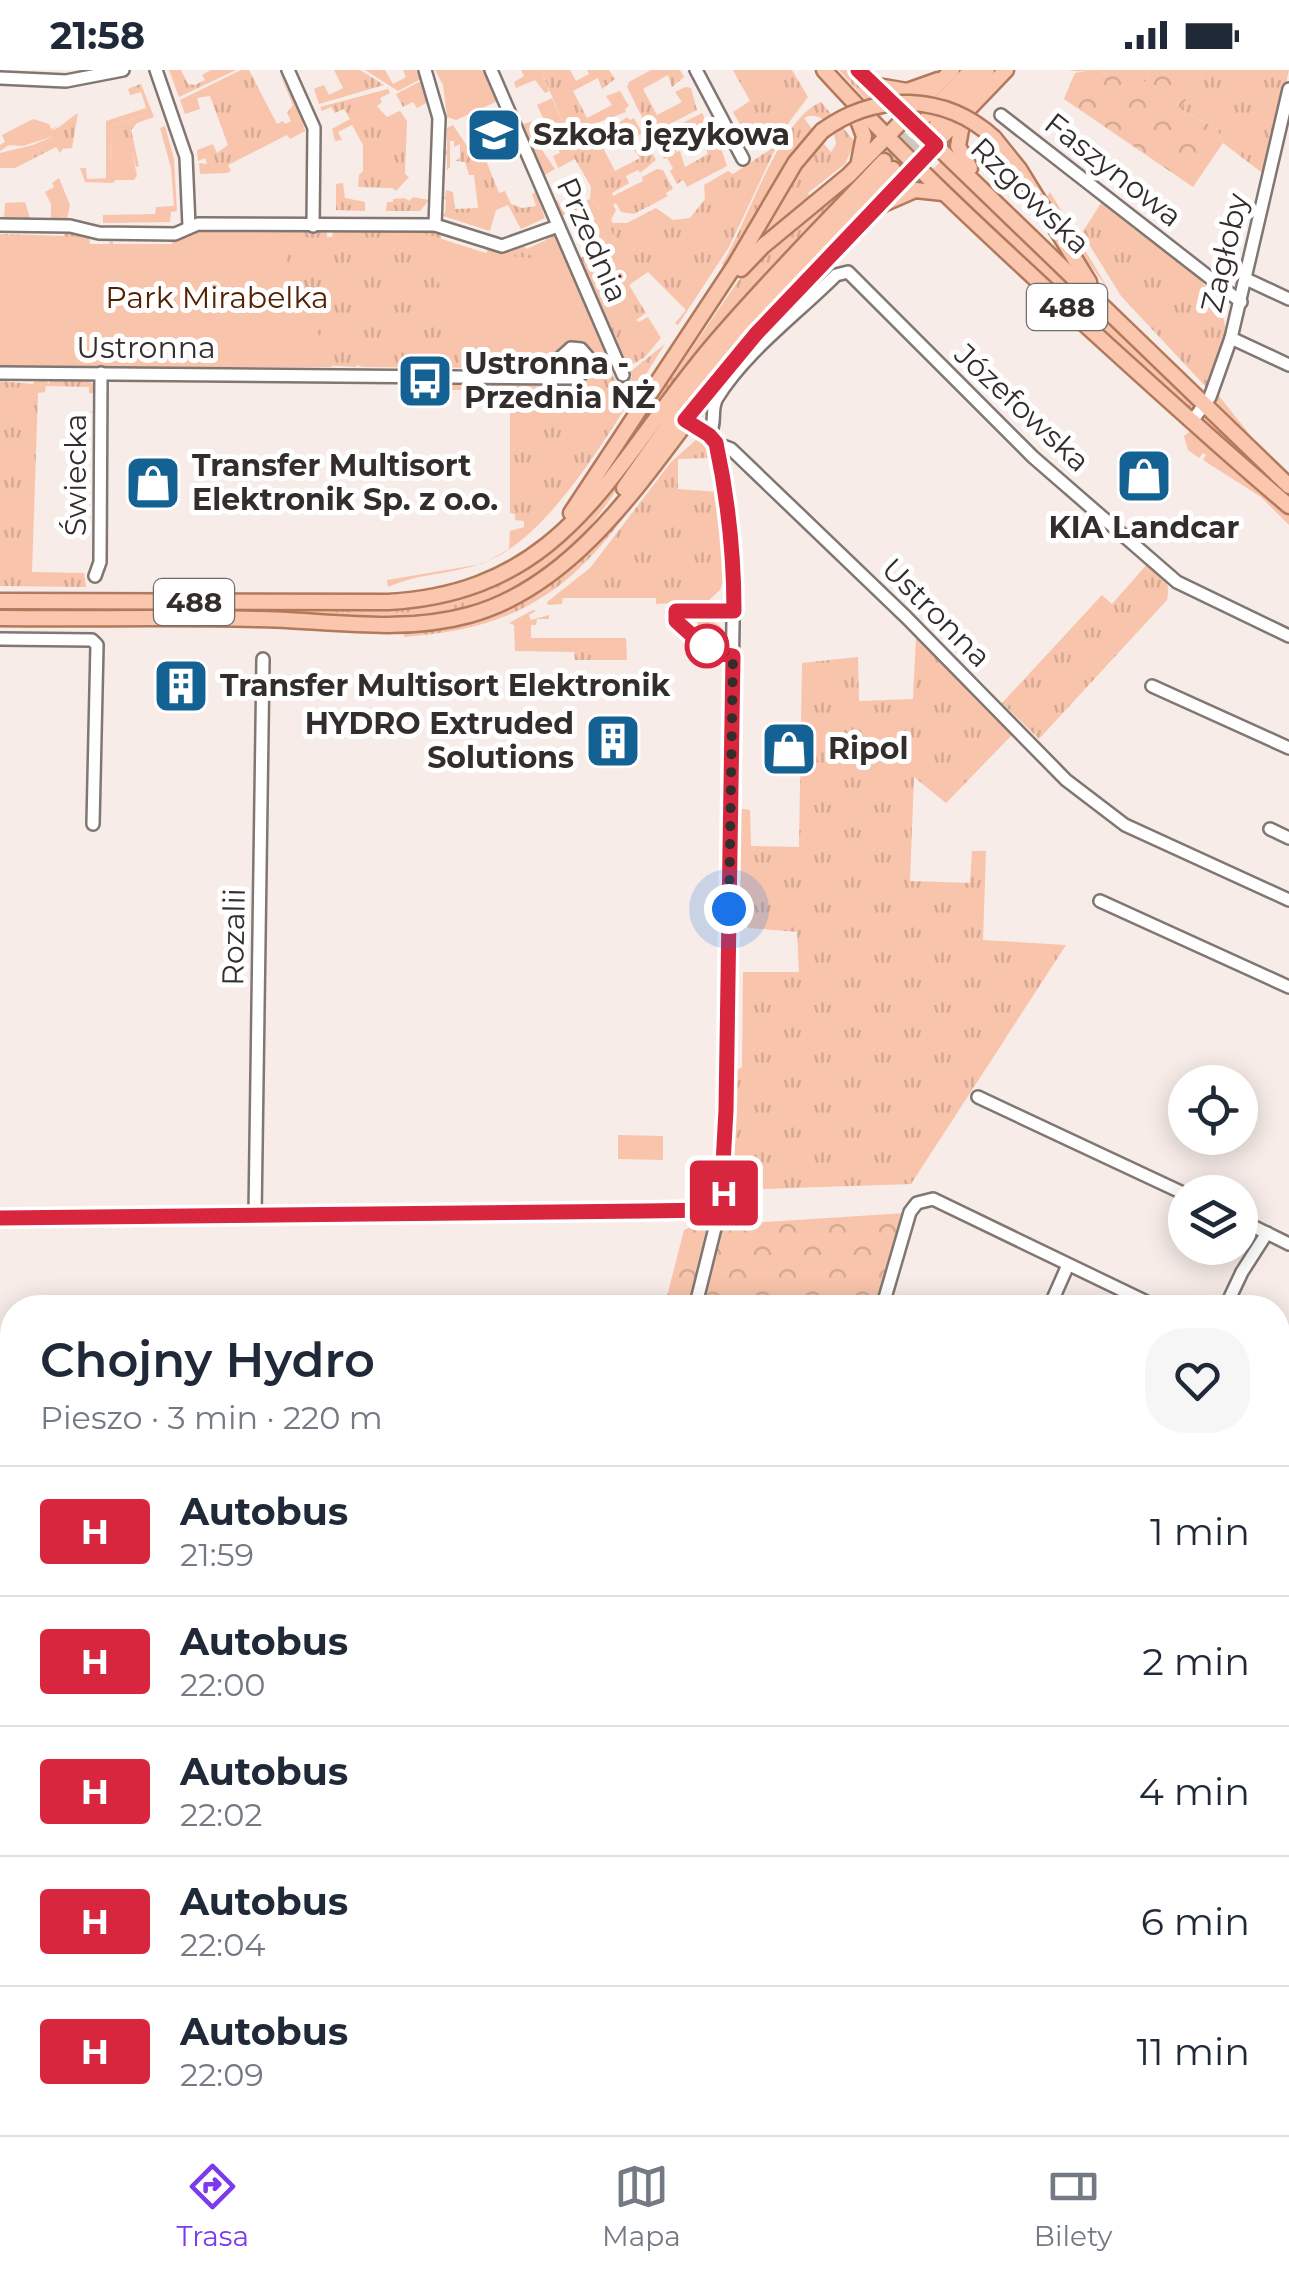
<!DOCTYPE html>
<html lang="pl">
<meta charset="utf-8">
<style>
:root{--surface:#fff;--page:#f6f6f7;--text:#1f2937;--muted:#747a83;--line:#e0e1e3;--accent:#7c3aed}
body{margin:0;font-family:Montserrat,sans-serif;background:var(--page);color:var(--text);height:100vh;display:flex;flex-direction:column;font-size:38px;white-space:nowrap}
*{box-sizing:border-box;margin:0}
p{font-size:32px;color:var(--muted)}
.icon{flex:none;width:55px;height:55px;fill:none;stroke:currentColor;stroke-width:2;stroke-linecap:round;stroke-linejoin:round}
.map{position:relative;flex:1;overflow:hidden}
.side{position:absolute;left:0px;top:1225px;width:1290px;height:840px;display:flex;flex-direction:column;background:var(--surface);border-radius:40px 40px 0 0;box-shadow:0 5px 25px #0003}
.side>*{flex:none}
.badge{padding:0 20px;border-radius:8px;font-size:35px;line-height:65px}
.fabs{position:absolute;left:1168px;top:995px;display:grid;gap:20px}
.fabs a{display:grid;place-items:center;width:90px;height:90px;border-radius:50%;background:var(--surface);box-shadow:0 5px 25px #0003;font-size:50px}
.you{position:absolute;width:50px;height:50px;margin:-25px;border:8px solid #fff;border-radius:50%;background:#1a73e8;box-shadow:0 0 0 15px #1a73e833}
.map>.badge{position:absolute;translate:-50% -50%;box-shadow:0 0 0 5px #fff}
.round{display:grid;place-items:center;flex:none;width:105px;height:105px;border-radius:40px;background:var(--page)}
.headline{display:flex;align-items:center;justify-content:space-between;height:170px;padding:0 40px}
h1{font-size:48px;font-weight:600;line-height:75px}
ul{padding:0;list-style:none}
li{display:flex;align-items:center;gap:30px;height:130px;padding:0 40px;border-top:2px solid var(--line)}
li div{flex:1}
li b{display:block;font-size:38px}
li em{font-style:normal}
li .badge{min-width:110px;font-weight:700;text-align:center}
.status{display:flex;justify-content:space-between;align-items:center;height:70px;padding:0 50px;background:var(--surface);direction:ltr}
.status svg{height:28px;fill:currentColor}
.tabs{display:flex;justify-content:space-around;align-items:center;height:140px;border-top:2px solid var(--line);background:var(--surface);font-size:28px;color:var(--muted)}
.tabs a{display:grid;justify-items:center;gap:5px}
.tabs .on{color:var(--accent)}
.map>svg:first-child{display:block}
</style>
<div class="status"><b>21:58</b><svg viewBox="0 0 49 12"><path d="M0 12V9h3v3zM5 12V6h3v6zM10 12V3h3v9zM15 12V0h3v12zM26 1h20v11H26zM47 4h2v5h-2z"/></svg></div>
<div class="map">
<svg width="1289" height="2065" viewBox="0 0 1289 2065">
<defs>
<pattern id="grass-tufts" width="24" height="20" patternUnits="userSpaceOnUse" patternTransform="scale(2.5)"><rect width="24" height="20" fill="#f8c4ab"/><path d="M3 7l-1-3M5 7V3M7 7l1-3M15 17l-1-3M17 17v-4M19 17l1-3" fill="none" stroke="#d5a993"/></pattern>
<pattern id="forest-crowns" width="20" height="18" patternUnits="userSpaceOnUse" patternTransform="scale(2.5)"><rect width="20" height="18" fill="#f8c4ab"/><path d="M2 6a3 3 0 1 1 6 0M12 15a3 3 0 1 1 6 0" fill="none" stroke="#d5a993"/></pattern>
</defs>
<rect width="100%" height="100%" fill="#f7ece7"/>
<!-- grass -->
<g fill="url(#grass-tufts)">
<polygon points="169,0 181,0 188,14 195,15 205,10 202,5 211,0 236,0 179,27"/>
<polygon points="241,0 249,0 277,54 283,51 285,54 291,51 287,43 293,35 278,0 301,46 305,61 290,69 287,65 228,95 231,101 227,103 200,104 199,93 207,94 205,88 198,91 197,80 213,74 217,83 228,75 210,26 197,28 200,39 185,44 180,30"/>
<polygon points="334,0 360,0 384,15 319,34 314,19 324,15 329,25 343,18"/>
<polygon points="365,0 385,0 393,14 406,7 403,0 416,0 421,9 398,21"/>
<polygon points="541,0 570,0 576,11 589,4 587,0 609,0 615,9 602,19 598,8 573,21 587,48 612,35 606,26 620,21 629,36 625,39 626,42 597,53 603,64 627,47 630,50 634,48 642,63 630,73 626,62 601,74 615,101 640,88 634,80 642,74 644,77 648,75 656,90 640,103 638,100 626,106 629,113 612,123 613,126 643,111 642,107 657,99 663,100 673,119 666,123 668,126 634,144 621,142 616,133 613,135 616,140 611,150 613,153 627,153 656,138 673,150 690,148 705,129 704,115 728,101 733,104 777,75 729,177 678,255 675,253 686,240 648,202 629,215 646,243 636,250 639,252 648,247 661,268 645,287 628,297 603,251 578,189 616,170 596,131 560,147 554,132 557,130 564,142 590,129 591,117 575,89 558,98 553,86 560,83 554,70 540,77 555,99 541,107 520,55 565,58"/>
<polygon points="651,0 680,0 684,7 672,17 668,5 643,19 657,45 682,32 675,22 685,17 691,18 697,40 654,62 649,61 627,17 629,12"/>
<polygon points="733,0 792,0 808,27 781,63 755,80 733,42 750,31"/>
<polygon points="839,0 851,0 890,38 881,47"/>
<path d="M1069,0H1151L1146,11L1135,18C1123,11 1110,2 1095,1C1085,0 1079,3 1069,0Z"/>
<polygon points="1206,0 1289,0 1265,105 1223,73 1217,59 1180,39"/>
<polygon points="421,11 428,32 417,38 413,32 403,37 396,24"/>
<polygon points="141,14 154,47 137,53 131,60 139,96 136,97 132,82 115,84 116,109 113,113 85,112 80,98 86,98 87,109 112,108 111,56 148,44 141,22 130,25 128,19"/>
<polygon points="388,19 390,23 380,28 382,32 377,36 387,47 400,41 407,51 405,104 409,107 396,121 392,118 358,117 359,105 363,101 363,75 352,55 338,62 342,70 335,71 332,59 350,49 344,39 335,43 331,37 322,41 320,37"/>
<path d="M821,32L855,72L845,94L808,123L810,127L751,182L802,93L821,71L831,82L836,74C835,58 820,39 804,48L812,59L786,90L725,197L722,194C747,154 779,49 821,32Z"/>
<path d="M78,43L72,78L63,79L60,83L56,77L15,98H0V83L33,75L54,66L23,76L5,75L33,59C57,66 60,54 78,43Z"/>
<polygon points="702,43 711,61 701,70 696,61 673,75 677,82 680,81 685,97 708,84 705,76 702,77 713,71 720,75 727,96 687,117 683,110 677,114 670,101 673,98 667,88 664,89 655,72 657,66"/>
<polygon points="453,55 467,76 481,78 499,123 505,121 511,134 522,138 536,136 532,124 536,122 545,148 521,159 508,135 496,140 490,161 440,145 445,143 446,130 440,127 445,127 446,120 453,122 455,139 478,138 474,105 469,105 465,92 456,91 460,87 460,74 454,77 454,71 450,71 450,97 447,100 447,85 441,84 441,81 447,80 447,58"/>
<polygon points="877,85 807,162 593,422 747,198"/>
<polygon points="944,88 1195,335 1194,339 1186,338 929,103"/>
<polygon points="59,108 70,135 67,149 51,149 51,134 45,122 54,117 52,113"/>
<polygon points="343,113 345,128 365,132 365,141 336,140 336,114"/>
<polygon points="1050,122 1109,220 1077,178 1046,128"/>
<polygon points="413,127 429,130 420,141 386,141 387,132 393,132 393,129 405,128 409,131"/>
<path d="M1103,130C1137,158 1224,211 1225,258C1225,278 1214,299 1206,317L1121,226L1082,163Z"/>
<polygon points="25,132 30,148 4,148 5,133"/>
<polygon points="64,159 89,167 90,174 109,174 112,167 113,174 172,174 173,168 192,159 320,159 327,160 327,167 332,167 333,161 339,159 441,160 441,189 495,298 362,297 357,295 356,297 304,294 303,297 0,296 0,164 64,166"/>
<polygon points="554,161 571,191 544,213 480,201 489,176 523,174 526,179 546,170 545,165"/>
<path d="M526,222L615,296L611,301L618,315L632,307L630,302L665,274C624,337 560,458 492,489C459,505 420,502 388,517L387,510L482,494L509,479L510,461L524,457V451L515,450V444L510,443V342L505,337L510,331L501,323L496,328L488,320H410V315H400V311C431,312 570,318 586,309C597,303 597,294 595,282Z"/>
<polygon points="35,310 47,310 48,314 52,310 86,310 94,314 96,344 90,342 96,341 96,324 89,323 89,317 46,316 45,322 38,323 32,502 84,503 86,517 0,516 0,311 33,314"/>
<polygon points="1219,326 1251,366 1282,396 1269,388 1213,335 1215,328"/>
<polygon points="1207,346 1289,424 1289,429 1201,351"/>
<path d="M654,359L656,361C633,394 612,430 586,461C506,557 403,548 291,542V540C398,540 491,545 572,462C603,431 628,394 654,359Z"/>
<polygon points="1192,360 1289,444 1289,455 1261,427 1203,390 1206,385 1203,383 1199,388 1188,380 1184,366"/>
<path d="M691,363C663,387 645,419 624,447C562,530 506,559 404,567V562C554,549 598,473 685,364Z"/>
<polygon points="698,368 704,373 709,388 678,389 678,419 719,422 729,494 720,520 708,531 656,534 656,528 563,528 562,534 548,535 547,532 590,498 671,392"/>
<path d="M1149,492C1163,504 1171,511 1167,530L1039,669L1002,633L1102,525L1112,534Z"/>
<polygon points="533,540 536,541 529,545 531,550 549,545 549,549 537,549 536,555 531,555 531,568 626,568 627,590 575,590 574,582 515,581 514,555 509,553"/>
<path d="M698,550C713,550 723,554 727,569L723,579C709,580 696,564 698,550Z"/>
<polygon points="916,567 1012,665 946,733 914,707 910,811 970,813 972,781 986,781 983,870 1066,875 911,1114 730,1120 732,1025 736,1025 735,1002 742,997 743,902 799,902 797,862 749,858 745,855 744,836 737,835 737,738 750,740 751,776 799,777 802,593 858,587 859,631 913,629"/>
<polygon points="0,1325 12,1328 12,1369 0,1368"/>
<polygon points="0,1625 12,1627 12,1695 7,1693 11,1675 0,1673"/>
<polygon points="12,1780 12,1902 0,1951 0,1781"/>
<polygon points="12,1997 12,2040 0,2024 0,1998"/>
</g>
<!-- forest -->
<g fill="url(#forest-crowns)">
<polygon points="1093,0 1113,5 1135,17 1146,11 1151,0 1206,0 1180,39 1217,59 1223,73 1193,117 1064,29 1075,3"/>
<polygon points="905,1143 878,1237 664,1238 684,1160 690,1157"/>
</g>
<!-- green -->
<g fill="#f8c4ab">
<polygon points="435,0 487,0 500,30 456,50 447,47 443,15"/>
<polygon points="515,0 541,0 549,21 545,23 535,10 516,18 514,12 524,6 521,0"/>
<polygon points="552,28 565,58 529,75 520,55 543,48 537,35"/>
<polygon points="146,38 148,44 111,56 112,108 106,108 106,51"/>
<polygon points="33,49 49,54 51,59 60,55 47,63 33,59 0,81 0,75 5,72 2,65"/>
<polygon points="165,56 174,89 177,141 171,142 170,152 103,153 103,145 155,144 156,137 174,136 171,98 160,58"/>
<polygon points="132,82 137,106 134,110 115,110 115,83"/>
<polygon points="596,131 616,170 603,177 585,141 579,144 576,140"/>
<polygon points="273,156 332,297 0,297 0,165 87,167 90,174 172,174 173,168 192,159"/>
<path d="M413,160L486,183L572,193L615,296L595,297C595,288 594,281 586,275C567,261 553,291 538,297C522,303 497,299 480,298Z"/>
<polygon points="618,1065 663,1066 663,1090 618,1089"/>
<polygon points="1278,1500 1289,1505 1289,2065 0,2065 20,2052 1278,2052"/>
</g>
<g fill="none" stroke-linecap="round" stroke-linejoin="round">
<!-- major-tunnel -->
<g stroke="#d0c6c2" stroke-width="14" stroke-dasharray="14 7" stroke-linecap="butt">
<polyline points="884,91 924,49"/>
<polyline points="893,99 937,54"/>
</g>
<!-- minor casing -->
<g stroke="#807772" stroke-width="16">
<g id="minor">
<polyline points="156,0 186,87 189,156"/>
<polyline points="288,0 314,58 313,156"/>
<polyline points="425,0 439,48 435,155"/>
<polyline points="491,0 623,305"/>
<polyline points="696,0 743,89"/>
<polyline points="0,8 66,11 123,0"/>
<polyline points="1001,45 1241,232"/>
<polyline points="0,155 70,156 99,163 175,164 198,154 435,155 502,176 558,156"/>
<polyline points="1246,209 1289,229"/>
<polyline points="1231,268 1289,295"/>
<polyline points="0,303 575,308 589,299 588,287 581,279 571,278 548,299 532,306"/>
<polyline points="1192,351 1210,327 1231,268 1289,19"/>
<path d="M709,365C717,352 710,340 717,328C746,281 797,244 836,205L848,202L1033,387L1177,512L1289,566"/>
<polyline points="715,373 731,379 906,547 1066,710 1125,755 1289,830"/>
<polyline points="95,506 100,492 101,303"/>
<polyline points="0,569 92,570 97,575 93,754"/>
<polyline points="1152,616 1289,678"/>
<polyline points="1270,759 1289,768"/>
<polyline points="1100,831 1289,917"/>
<polyline points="978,1027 1185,1124"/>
<polyline points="255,1146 263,589"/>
<polyline points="0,1148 645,1141 710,1139 717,1135 724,1124 734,489 730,448 715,371 685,349"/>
<polyline points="1240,1150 1289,1174"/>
<polyline points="695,1238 716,1154 710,1139"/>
<polyline points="882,1238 910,1142 917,1133 933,1129 1159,1238"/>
<polyline points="1049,1238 1068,1195"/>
<polyline points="1225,1238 1242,1202 1267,1163"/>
<polyline points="1278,1361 1289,1366"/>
<polyline points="0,1494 12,1448"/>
<polyline points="1278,1505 1289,1511"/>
<polyline points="0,1994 12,1993"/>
<polyline points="165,2052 172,2065"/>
<polyline points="616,2052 622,2065"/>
<polyline points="511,2065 530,2052"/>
<polyline points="1201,2065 1289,2053"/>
</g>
</g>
<!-- major casing -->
<g stroke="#b2795d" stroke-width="19">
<g id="major">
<path d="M824,0C904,88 991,168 1079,249C1148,312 1217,375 1289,436"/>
<polyline points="858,0 1289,416"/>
<polyline points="878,16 907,21 938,10"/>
<polyline points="854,40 864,66 859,91"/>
<polyline points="928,45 971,0"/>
<polyline points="963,49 958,76 970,98"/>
<polyline points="937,54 987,0"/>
<polyline points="994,68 1019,99 1089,212"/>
<polyline points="883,134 915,120 943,123"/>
<polyline points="741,199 763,176 849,105 952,0"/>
<polyline points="624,418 712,293 893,99"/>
<polyline points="571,443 735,195 795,93 822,61"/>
<path d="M0,531L388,532C568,522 611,395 713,275C767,211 827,152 884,91"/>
<path d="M0,548C86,549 172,547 258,549C327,550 400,564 469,545C598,510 671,358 756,264C837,175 922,88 1006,0"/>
</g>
</g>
<!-- minor -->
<use href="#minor" stroke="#fff" stroke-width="11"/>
<!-- major -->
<use href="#major" stroke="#fac7ae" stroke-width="14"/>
<!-- major-bridge casing -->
<g stroke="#b2795d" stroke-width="19" stroke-linecap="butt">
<path id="major-bridge" d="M822,61C875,22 945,23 994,68"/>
</g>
<!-- major-bridge -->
<use href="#major-bridge" stroke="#fac7ae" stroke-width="14"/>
</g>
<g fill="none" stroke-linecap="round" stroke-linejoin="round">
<!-- line casing -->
<g stroke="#fff" stroke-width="22">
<path id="line" d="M0,1148L644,1141L710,1140L721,1130L726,1040L733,586C710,584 693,566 676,551V541H734C734,483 728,429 716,373L709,365L685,350L756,264L936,75L858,0"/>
</g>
<!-- line -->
<use href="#line" stroke="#d7263d" stroke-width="15"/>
<!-- walk -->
<polyline stroke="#332e2c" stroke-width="10" stroke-dasharray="0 18" points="707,576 733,586 729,839"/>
</g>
<!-- icons -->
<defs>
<g id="school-square" transform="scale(2.875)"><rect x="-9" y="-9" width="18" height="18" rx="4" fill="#146194" stroke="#fff"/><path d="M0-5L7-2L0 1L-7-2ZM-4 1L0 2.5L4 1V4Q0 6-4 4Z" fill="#fff"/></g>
<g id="bus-square" transform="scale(2.875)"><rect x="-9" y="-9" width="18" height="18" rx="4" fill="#146194" stroke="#fff"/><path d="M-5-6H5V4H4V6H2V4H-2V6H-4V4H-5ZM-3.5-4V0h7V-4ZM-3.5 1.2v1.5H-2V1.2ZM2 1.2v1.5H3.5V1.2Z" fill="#fff"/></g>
<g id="shop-square" transform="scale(2.875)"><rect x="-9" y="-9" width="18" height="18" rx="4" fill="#146194" stroke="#fff"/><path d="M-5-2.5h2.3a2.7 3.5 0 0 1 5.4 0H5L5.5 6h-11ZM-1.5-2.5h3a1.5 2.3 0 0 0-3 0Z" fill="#fff"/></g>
<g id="building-square" transform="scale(2.875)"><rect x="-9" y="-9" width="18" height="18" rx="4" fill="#146194" stroke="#fff"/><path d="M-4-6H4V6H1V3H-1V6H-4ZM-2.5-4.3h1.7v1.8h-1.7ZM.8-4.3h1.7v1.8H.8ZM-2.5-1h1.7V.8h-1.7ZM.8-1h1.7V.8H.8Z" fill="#fff"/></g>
</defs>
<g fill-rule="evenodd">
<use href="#school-square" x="494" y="65"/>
<use href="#bus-square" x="425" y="311"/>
<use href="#shop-square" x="1144" y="406"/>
<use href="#shop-square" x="153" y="413"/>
<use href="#building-square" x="181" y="616"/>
<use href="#building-square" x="613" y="671"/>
<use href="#shop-square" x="789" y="679"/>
</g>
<!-- markers -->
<circle fill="#fff" stroke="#d7263d" stroke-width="5" cx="707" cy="576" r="20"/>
<g text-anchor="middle" stroke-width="10" stroke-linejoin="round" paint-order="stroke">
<!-- shield labels -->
<g fill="#fff" stroke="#706d6b" stroke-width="2.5">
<rect x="1027" y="214" width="80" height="46" rx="8"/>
<rect x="154" y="509" width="80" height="46" rx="8"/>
</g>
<g font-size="28" font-weight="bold" fill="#332e2c">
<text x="1067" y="247">488</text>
<text x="194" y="542">488</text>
</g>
<!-- poi labels -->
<g font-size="30" font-weight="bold" fill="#332e2c" stroke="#fff" text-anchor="start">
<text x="533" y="75">Szkoła językowa</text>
<text x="464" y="304">Ustronna -<tspan x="464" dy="34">Przednia NŻ</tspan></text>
<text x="192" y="406">Transfer Multisort<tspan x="192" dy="34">Elektronik Sp. z o.o.</tspan></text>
<text x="1144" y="468" text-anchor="middle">KIA Landcar</text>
<text x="220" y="626">Transfer Multisort Elektronik</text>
<text x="574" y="664" text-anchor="end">HYDRO Extruded<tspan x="574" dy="34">Solutions</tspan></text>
<text x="828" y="689">Ripol</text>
</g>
<!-- street labels -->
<g font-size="30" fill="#332e2c" stroke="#fff">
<text transform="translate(1113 100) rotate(38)" y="10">Faszynowa</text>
<text transform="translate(1030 126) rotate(44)" y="10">Rzgowska</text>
<text transform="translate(592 170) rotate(66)" y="10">Przednia</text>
<text transform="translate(1225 183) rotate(-77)" y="10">Zagłoby</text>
<text x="146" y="288">Ustronna</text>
<text transform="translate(1022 338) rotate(43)" y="10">Józefowska</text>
<text transform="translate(76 405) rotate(-90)" y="10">Świecka</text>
<text transform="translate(936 543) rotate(45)" y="10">Ustronna</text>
<text transform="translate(234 867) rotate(-89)" y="10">Rozalii</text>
</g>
<!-- park labels -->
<g font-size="30" fill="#552102" stroke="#fff">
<text x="217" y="238">Park Mirabelka</text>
</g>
</g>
</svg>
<div class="fabs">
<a><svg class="icon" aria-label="locate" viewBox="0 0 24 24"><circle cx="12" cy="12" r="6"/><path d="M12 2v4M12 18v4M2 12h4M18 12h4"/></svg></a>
<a><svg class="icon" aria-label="layers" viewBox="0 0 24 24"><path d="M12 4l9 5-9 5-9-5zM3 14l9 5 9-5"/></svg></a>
</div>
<div class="you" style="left:729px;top:839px"></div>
<b class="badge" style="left:724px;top:1123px;background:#d7263d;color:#fff">H</b>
<section class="side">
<div class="headline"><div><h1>Chojny Hydro</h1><p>Pieszo · 3 min · 220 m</p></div><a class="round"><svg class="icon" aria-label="heart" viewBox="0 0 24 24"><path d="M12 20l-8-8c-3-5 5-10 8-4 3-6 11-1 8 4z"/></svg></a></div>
<ul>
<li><span class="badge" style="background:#d7263d;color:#fff">H</span><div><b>Autobus</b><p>21:59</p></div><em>1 min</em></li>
<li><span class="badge" style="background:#d7263d;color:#fff">H</span><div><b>Autobus</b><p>22:00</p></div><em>2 min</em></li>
<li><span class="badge" style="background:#d7263d;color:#fff">H</span><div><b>Autobus</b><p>22:02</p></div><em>4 min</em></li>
<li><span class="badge" style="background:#d7263d;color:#fff">H</span><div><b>Autobus</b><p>22:04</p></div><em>6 min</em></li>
<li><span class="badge" style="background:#d7263d;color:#fff">H</span><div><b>Autobus</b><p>22:09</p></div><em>11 min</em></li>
</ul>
</section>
</div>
<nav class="tabs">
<a class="on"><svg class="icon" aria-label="directions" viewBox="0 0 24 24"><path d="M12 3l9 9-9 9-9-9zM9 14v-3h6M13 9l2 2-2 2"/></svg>Trasa</a>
<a><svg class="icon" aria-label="map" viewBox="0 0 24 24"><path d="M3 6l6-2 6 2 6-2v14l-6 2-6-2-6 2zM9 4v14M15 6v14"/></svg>Mapa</a>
<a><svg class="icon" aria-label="tickets" viewBox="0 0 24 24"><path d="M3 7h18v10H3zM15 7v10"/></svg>Bilety</a>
</nav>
